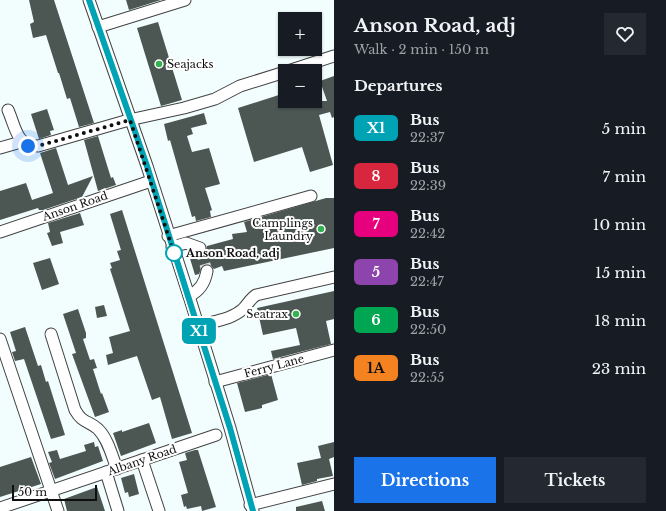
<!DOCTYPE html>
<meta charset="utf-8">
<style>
:root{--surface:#171b24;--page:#242831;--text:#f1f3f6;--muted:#9ea1a6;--accent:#1a73e8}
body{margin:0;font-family:"Libre Baskerville",serif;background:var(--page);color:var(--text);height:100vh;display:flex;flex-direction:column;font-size:15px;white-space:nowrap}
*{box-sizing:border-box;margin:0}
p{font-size:13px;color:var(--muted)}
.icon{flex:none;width:22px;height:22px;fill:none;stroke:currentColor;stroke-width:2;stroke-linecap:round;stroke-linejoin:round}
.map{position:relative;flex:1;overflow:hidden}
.drawer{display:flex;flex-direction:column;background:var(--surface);width:332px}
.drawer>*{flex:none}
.badge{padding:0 8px;border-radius:6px;font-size:14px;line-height:26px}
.controls{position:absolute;left:278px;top:12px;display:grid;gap:8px}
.controls a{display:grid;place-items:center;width:44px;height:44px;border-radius:0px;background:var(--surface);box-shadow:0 1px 3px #0004;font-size:20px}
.scale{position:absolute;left:12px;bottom:10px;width:85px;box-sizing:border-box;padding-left:4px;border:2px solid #0f0f0f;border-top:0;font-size:11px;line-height:14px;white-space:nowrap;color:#0f0f0f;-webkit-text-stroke:3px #fff;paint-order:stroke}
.you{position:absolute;width:20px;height:20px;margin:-10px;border:3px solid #fff;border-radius:50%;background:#1a73e8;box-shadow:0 0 0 6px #1a73e833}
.map>.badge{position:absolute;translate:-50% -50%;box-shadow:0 0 0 2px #fff}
h2{padding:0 20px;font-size:15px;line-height:36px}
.round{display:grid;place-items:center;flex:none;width:42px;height:42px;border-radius:0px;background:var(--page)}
.summary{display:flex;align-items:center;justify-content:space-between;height:68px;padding:0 20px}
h1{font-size:19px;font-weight:700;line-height:30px}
.cta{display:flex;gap:8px;margin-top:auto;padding:8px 20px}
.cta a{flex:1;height:46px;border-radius:0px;background:var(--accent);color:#fff;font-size:16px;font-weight:700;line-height:46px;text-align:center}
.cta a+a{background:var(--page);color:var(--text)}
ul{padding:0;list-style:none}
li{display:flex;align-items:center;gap:12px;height:48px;padding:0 20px}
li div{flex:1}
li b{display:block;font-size:15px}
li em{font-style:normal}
li .badge{min-width:44px;font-weight:700;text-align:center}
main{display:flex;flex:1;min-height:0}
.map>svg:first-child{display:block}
</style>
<main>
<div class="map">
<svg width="334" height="511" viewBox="0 0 334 511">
<rect width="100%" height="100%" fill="#f2fdfe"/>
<!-- building -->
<g fill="#4c5753">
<polygon points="29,0 54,0 94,123 79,127 70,98 67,99 59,73 58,73 46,35 33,38 30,24 34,22"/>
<polygon points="126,0 161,0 129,10"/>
<polygon points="158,22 182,100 161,106 137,28"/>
<polygon points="334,76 334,117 332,118 330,112 319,115 333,165 310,172 302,147 254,162 238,108 285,93 285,101 327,101 320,81"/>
<polygon points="47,109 54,130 50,131 51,135 39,139 31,114"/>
<polygon points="204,113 207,124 191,128 193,134 187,136 192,152 209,148 220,184 205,188 212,210 210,211 211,217 196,221 195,216 192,217 170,140 168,141 164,124"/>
<polygon points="98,136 111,178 113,177 116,185 98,191 84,140"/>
<polygon points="56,148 68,185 93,176 82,197 43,210 39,210 38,208 0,220 0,191 26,183 32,200 53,193 40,153"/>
<polygon points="326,198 334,198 334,248 224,271 222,266 214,269 211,266 205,264 202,267 199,274 195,275 188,252 202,255 206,251 207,246 233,239 232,234 247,232 244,222"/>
<polygon points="122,210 192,433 172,439 160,397 152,400 137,356 108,365 106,355 113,353 109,337 130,331 110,269 112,268 110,263 120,260 117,251 121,250 110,214"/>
<polygon points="80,213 84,225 60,232 63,243 52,246 47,233 50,232 48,223"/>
<polygon points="50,258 59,284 42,290 33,263"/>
<polygon points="334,291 334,319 326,321 331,344 273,359 271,351 300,345 296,328 263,335 257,308"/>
<polygon points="104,305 107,316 97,318 95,307"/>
<polygon points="78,309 86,333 86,338 83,339 90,360 94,359 97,368 93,369 101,394 102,393 109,412 95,417 72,354 76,353 63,314"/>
<polygon points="25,327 38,366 41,365 46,382 48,381 65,435 51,439 24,359 15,361 12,352 16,351 10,332"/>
<polygon points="271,374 278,400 262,405 262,408 245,412 237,383"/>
<polygon points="149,423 156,443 121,456 113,433 122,430 122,432"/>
<polygon points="94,442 95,447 98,446 103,461 55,479 49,463 52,462 48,452 57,450 60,459 86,451 84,445"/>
<polygon points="334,442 334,457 329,459 333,476 317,479 317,481 302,485 297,463 321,458 318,446"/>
<polygon points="195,450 198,450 216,507 202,511 201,506 187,509 186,506 184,507 181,495 188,493 179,462 187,460 185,453"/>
<polygon points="31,457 41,484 0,497 0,467"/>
<polygon points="134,474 139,494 129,497 128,492 125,493 121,478"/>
<polygon points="97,487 105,511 67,511 64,499"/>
<polygon points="322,501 325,511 296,511 296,507"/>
</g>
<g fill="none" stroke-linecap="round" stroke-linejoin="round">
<!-- minor-tunnel -->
<polyline stroke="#d0d9da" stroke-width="11" stroke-dasharray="11 5.5" stroke-linecap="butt" points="200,248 207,271"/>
<!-- minor casing -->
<g stroke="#424242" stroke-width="13">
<g id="minor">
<polyline points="89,0 147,166 189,296 230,428 253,511"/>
<polyline points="98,27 185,0"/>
<polyline points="288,71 334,56"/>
<path d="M8,110C16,128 16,146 38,146L129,120L184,108L215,99L240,86L285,72"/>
<polyline points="0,148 21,142"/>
<polyline points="0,232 151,181"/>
<polyline points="168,236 311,196"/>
<polyline points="172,247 186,243 200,248"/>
<path d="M189,296C200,291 205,283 207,271"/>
<path d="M198,326C213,321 231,320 243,309C248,304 250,299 256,295L334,277"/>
<path d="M51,334L75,410C83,424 88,420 98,429C108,439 112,456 117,469"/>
<polyline points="0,339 58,511"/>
<polyline points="215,382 334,350"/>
<polyline points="142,460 159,511"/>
<polyline points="106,472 118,511"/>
<polyline points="250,505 334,484"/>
<polyline points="0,508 216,435"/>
</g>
</g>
<!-- minor -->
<use href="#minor" stroke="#fff" stroke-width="11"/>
</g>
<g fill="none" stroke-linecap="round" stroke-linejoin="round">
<!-- line casing -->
<g stroke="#fff" stroke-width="9">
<polyline id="line" points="89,0 147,166 188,296 230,428 253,511"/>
</g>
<!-- line -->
<use href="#line" stroke="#00a3b4" stroke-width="6"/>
<!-- walk -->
<polyline stroke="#0f0f0f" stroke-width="4" stroke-dasharray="0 7.2" points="28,146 38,146 130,120 176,259 174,253"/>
</g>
<!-- markers -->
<g fill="#34b250" stroke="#fff" stroke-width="1.5">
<circle cx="159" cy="64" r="4"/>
<circle cx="321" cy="229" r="4"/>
<circle cx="296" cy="314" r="4"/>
</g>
<circle fill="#fff" stroke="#00a3b4" stroke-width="2" cx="174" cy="253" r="8"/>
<g text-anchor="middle" stroke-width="4" stroke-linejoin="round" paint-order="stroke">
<!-- poi labels -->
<g font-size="11" fill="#0f0f0f" stroke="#fff" text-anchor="end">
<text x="167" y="68" text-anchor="start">Seajacks</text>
<text x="313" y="227">Camplings<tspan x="313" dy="13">Laundry</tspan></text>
<text x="288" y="318">Seatrax</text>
</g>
<!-- street labels -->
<g font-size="11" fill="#0f0f0f" stroke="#fff">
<text transform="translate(75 206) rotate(-19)" y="4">Anson Road</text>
<text transform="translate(274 366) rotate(-15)" y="4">Ferry Lane</text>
<text transform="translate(142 460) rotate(-19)" y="4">Albany Road</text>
</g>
<!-- stop labels -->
<g font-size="11" font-weight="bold" fill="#0f0f0f" stroke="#fff" text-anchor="start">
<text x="186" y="257">Anson Road, adj</text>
</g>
</g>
</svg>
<div class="controls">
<a>+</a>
<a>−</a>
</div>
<div class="scale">50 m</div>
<div class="you" style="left:28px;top:146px"></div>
<b class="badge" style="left:199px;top:331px;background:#00a3b4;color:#fff">X1</b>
</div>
<section class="drawer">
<div class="summary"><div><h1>Anson Road, adj</h1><p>Walk · 2 min · 150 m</p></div><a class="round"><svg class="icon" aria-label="heart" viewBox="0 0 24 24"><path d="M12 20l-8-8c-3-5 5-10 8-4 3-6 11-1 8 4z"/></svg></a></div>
<h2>Departures</h2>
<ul>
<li><span class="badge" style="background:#00a3b4;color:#fff">X1</span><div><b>Bus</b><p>22:37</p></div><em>5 min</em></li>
<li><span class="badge" style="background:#d7263d;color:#fff">8</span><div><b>Bus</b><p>22:39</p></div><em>7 min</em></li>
<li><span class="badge" style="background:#e6007e;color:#fff">7</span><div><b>Bus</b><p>22:42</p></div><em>10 min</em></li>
<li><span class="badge" style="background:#8e44ad;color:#fff">5</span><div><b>Bus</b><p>22:47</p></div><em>15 min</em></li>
<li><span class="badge" style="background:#00a651;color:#fff">6</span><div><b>Bus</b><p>22:50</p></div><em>18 min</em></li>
<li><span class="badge" style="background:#f58220;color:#111">1A</span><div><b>Bus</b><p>22:55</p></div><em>23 min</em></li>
</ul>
<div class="cta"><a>Directions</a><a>Tickets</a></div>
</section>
</main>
